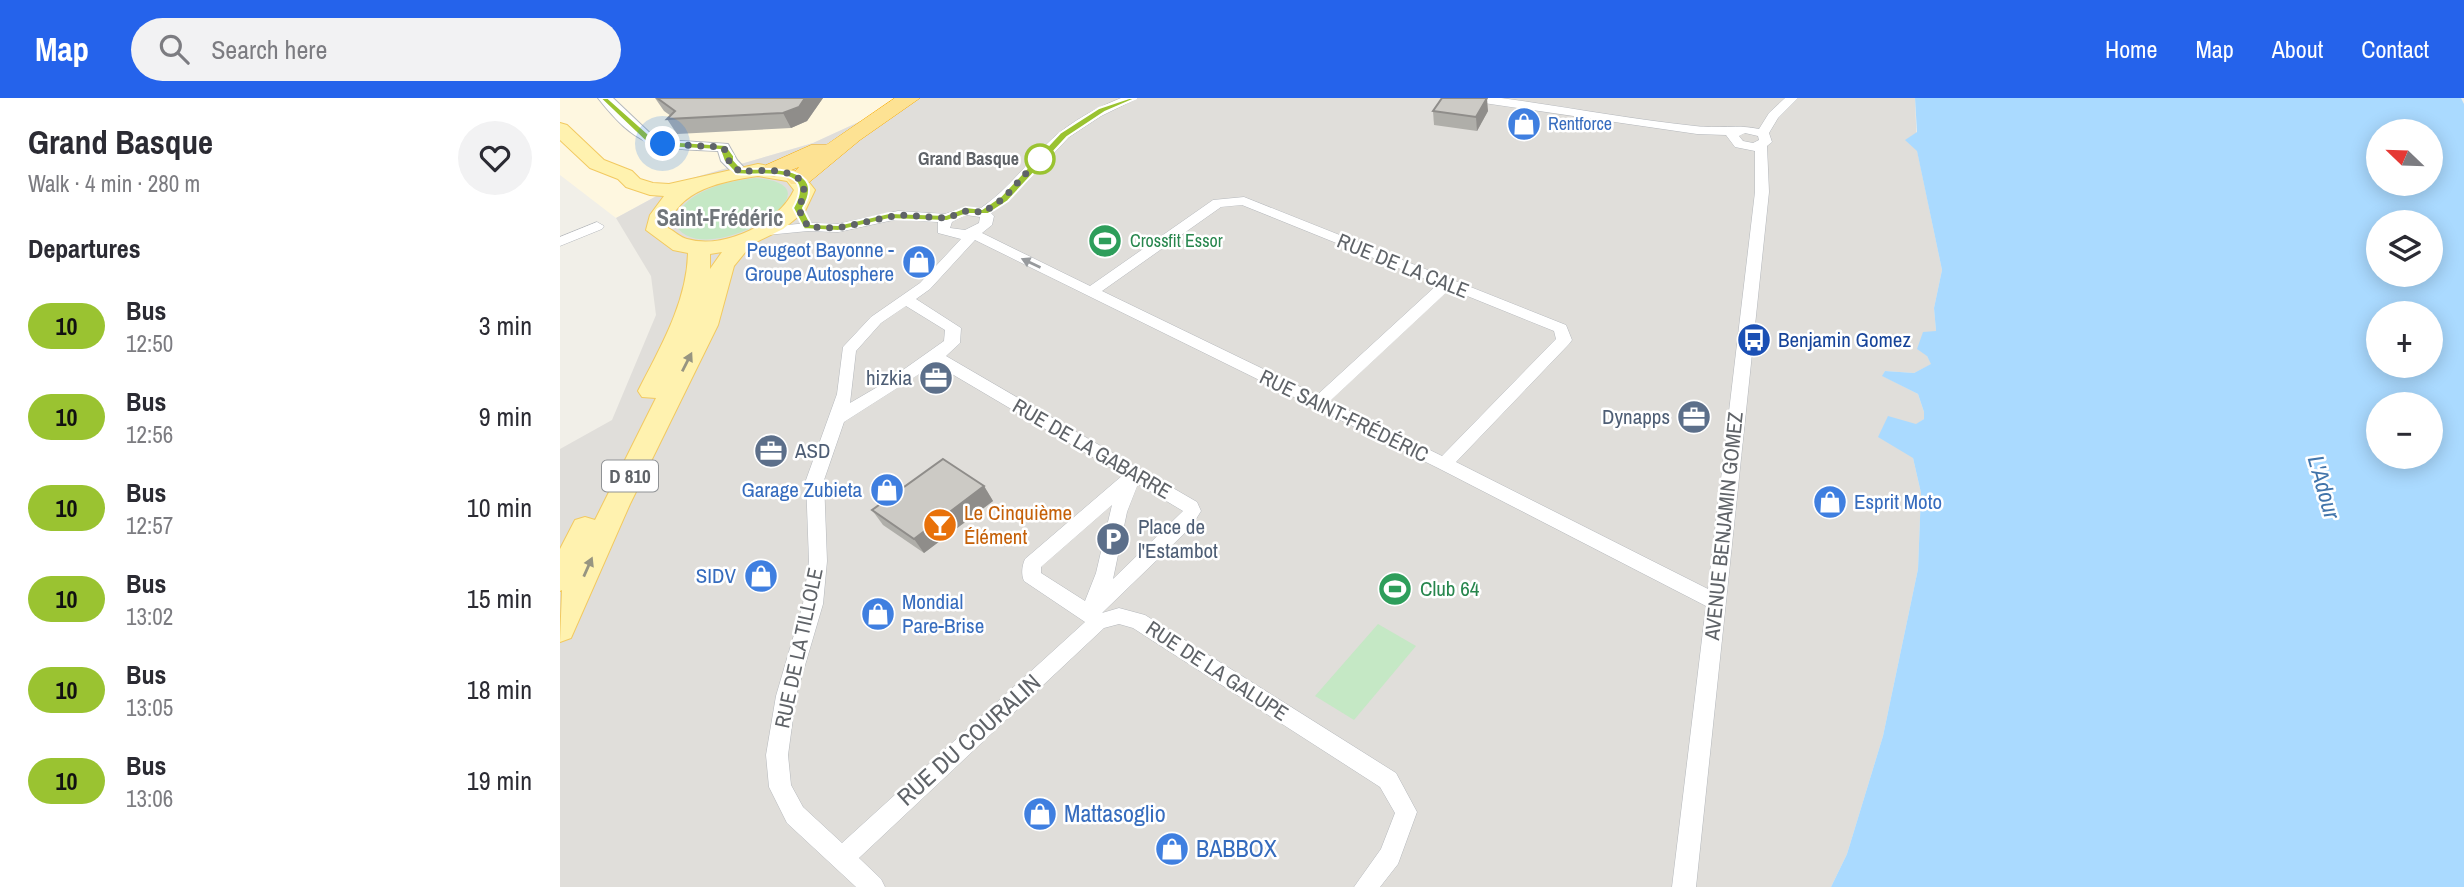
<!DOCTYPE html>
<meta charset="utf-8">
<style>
:root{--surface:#fff;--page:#f2f2f3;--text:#2b2b33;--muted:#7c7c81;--accent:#2563eb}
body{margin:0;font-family:"Archivo Narrow",sans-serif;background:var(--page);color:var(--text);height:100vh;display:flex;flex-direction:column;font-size:26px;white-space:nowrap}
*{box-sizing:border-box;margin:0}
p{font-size:23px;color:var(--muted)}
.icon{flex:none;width:38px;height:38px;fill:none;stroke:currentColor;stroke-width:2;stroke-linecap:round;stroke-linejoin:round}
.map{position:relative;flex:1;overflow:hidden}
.details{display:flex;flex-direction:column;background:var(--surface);width:560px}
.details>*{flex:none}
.badge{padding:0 14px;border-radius:23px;font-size:24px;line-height:46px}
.needle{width:46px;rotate:293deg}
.fabs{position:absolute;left:1806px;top:21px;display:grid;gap:14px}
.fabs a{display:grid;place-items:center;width:77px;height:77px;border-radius:50%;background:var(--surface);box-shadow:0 4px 18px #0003;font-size:35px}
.you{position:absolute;width:35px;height:35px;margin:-18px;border:5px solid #fff;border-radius:50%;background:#1a73e8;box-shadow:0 0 0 10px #1a73e833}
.map>.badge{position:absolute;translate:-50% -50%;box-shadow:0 0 0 4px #fff}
h2{padding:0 28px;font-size:26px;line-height:63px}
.round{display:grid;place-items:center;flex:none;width:74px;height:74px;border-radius:37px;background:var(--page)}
.overview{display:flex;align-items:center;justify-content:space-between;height:119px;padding:0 28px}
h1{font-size:33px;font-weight:800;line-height:52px}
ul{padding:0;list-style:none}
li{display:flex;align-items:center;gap:21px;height:91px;padding:0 28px}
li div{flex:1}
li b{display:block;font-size:26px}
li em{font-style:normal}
li .badge{min-width:77px;font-weight:700;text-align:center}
header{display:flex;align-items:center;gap:42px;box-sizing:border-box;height:98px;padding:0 35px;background:var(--accent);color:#fff}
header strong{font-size:33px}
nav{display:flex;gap:38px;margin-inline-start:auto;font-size:24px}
.search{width:490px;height:63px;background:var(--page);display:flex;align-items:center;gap:18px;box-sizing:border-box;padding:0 24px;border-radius:38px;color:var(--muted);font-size:26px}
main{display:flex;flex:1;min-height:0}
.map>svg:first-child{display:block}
</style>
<header>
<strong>Map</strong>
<div class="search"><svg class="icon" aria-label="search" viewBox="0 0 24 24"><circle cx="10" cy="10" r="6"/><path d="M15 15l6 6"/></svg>Search here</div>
<nav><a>Home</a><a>Map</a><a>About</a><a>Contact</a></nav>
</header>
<main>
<section class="details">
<div class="overview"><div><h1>Grand Basque</h1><p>Walk · 4 min · 280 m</p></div><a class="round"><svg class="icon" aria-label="heart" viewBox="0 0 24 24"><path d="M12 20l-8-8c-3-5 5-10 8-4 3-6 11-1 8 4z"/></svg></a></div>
<h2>Departures</h2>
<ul>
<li><span class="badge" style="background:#9ac331;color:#111">10</span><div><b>Bus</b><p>12:50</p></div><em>3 min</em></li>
<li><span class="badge" style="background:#9ac331;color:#111">10</span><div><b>Bus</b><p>12:56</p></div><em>9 min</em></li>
<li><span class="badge" style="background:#9ac331;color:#111">10</span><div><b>Bus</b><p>12:57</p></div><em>10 min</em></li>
<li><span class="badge" style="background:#9ac331;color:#111">10</span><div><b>Bus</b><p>13:02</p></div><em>15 min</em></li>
<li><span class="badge" style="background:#9ac331;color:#111">10</span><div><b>Bus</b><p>13:05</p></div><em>18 min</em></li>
<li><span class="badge" style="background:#9ac331;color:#111">10</span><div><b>Bus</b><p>13:06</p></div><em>19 min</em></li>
</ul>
</section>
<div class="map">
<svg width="1904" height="789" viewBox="0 0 1904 789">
<rect width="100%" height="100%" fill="#f1efe8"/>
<!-- commercial -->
<polygon fill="#fef7e0" points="0,0 351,0 253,45 126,82 56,120 0,77"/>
<!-- industrial -->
<polygon fill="#e0deda" points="351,0 1355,0 1357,52 1382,172 1374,210 1376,233 1367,258 1372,266 1354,275 1325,273 1323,278 1358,296 1364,314 1364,321 1357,326 1353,360 1361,395 1358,471 1323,638 1287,756 1271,789 0,789 0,351 52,322 96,217 91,178 56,120 126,82 253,45"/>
<!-- green -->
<g fill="#c5e8c5">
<path d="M195,80C296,87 134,180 114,123C126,92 164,84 195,80Z"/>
<polygon points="818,526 856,548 794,622 755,598"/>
</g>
<!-- water -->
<path fill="#aadaff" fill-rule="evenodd" d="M1355,0H1901L1904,6V789H1271L1287,756L1323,638L1358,471L1361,395L1353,360L1318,339L1328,318L1356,326L1364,321V314L1358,296L1322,278L1325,273L1354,275L1371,266L1367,258L1357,251L1363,234L1376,233L1374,210L1382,172L1357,53L1345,42L1357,34ZM1818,33H1871V86H1818ZM1818,124H1871V177H1818ZM1818,215H1871V268H1818ZM1818,306H1871V359H1818Z"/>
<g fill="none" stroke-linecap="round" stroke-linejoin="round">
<!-- minor casing -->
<g stroke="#b5b8bc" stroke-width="1">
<g id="minor">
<path d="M561,0H578L541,18L509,39L454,97L431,115L434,118L432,127L422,135L530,188L653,102L684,99L1006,227L1012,242L1009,246L896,364L1148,491L1195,94V53L1175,49L1166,37L1137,36L917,4L911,0H941C1006,9 1070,21 1135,28C1157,31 1178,26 1199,31L1209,15L1225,0H1238L1218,20L1209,35L1212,44L1207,48L1209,94L1136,789H1112L1146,508L878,370L415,142L370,191L356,201L401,230L400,245L386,258L637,404L641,413L631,429L542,515L559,510L585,517L836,675L857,714L838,766L820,789H794L821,751L835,715L820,689L573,530L559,526L544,530L299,760L321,781L325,789H296L227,725L209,689L206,657L216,598L243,506L249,463L246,382L277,296L283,249L311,219L360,185L401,141L378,135V124L338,121L278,134L248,133L207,137L200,133L207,129L248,125L278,126L338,113L385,116L406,109L421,110C449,91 467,64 492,41C512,23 536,10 561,0ZM1185,35L1198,38L1199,42L1193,45L1183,43L1179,38ZM682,107L878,186L757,297L542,193L661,109ZM406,117L420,119L419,125L405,132L390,130L392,124ZM890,191L994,233L996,241L882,358L770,303ZM346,208L385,232L384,243L326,284L290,305L296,253L321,225ZM375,266L563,377L465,461C462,468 461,476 464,483L525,524L282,745L243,709L231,687L228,657L236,598L263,506L267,463L264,382L284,324ZM578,386L623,413L553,481L567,414ZM552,407L536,475L525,503L481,475V469Z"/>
<polygon points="37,124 44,128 42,131 0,148 0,139"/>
</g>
</g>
<!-- tertiary casing -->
<g stroke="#b5b8bc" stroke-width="2">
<path id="tertiary" d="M38,0H53L93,38L105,42L168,46L177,62L188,74L185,77H175L161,63L158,53C96,50 79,52 38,0Z"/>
</g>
<!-- primary casing -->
<g stroke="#f2c960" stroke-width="2">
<path id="primary" d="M0,25L7,27L44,62L72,73L80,81L93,85L109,86L198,66L241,74L255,92L245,113L223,131L192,146L174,168L158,227L70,406L11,540L0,544L2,492L0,493V451L15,422L25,419L35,422L96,300L82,299L78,293C100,250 127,204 128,155L113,152L86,132L90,117L104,98L90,97L66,89L58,81L30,70L0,42ZM198,78L227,83L234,92C219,125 164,152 127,141C121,140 114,133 108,130C117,91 164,83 198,78ZM162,154L150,171V156Z"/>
</g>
<!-- motorway casing -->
<g stroke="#f9ab00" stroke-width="1">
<polygon id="motorway" points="335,0 360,0 300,42 247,86 231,86 227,81 239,69 214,79 206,77 202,72 206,67 251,47 266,47"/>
</g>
<!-- minor -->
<use href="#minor" fill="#fff" fill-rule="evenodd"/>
<!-- tertiary -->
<use href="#tertiary" fill="#fff" fill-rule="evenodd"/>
<!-- primary -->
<use href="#primary" fill="#fff2af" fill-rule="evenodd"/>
<!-- motorway -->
<use href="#motorway" fill="#fde293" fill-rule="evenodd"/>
</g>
<!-- wall -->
<g fill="#afaea9">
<polygon points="95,0 263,0 247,23 231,30 117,36 107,21 111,18 104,13"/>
<polygon points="873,13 928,13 917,33 874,27"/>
<polygon points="424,388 433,403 364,455 323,427 312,412"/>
</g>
<!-- shaded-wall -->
<g fill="#8f8d8a">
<polygon points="245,0 263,0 247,23 231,30 223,15"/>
<polygon points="927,0 928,13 917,33 916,19"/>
<polygon points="424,388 433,403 364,455 354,441"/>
</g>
<!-- building -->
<g fill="#cccac5" stroke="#8f8d8a" stroke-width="2">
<polygon points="97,0 245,0 239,9 223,15 107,21 115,13"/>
<polygon points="882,0 927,0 916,19 873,13"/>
<polygon points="383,361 424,388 354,441 312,412"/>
</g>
<!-- one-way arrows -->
<defs><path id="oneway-solid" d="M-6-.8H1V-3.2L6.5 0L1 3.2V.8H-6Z" transform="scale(1.75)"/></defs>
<use fill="#979a9d" href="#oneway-solid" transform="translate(471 165) rotate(-155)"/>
<g fill="#979581">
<use href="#oneway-solid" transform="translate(127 264) rotate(-63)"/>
<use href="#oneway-solid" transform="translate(28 469) rotate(-66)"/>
</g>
<!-- line -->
<path fill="#9ac331" stroke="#fff" stroke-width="2" d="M40,0H48L92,39L104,43L166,47L174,58V62L182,71C209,70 268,67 243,110L251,126L278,127L329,115L386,117L406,109L422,111L441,98L500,35L539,10L569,0H577L545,14L507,39L448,103L428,116H407L387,123L329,121L278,133L244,131L233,110C258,66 199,79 176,76L164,63L160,52L103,49L85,43Z"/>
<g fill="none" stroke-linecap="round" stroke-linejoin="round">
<!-- walk -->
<path stroke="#5f6368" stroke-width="7" stroke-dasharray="0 12.6" d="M103,46L163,49L169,58V63L180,74C206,71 262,68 238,110L248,129L278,130L338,117L387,120L406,113L424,114L444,100L485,54L480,61"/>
</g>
<!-- icons -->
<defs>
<g id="shop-disc" transform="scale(1.75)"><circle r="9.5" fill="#3f7fe0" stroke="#fff"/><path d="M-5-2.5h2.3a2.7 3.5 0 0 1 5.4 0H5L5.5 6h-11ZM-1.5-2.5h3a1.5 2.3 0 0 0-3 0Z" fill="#fff"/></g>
<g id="stadium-disc" transform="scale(1.75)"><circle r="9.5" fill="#2e9e5b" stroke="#fff"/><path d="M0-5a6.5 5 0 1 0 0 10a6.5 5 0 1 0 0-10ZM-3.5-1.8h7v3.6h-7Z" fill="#fff"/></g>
<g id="bus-disc" transform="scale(1.75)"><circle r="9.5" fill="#1a4fb4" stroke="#fff"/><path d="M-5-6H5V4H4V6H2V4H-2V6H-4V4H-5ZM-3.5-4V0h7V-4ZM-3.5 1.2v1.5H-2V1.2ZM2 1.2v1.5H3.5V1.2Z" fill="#fff"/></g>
<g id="office-disc" transform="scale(1.75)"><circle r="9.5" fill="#5c6f8a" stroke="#fff"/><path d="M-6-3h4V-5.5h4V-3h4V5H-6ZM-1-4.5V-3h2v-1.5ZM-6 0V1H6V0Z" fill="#fff"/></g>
<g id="bar-disc" transform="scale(1.75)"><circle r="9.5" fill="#e8710a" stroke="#fff"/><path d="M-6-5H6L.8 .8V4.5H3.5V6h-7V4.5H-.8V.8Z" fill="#fff"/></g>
<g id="parking-disc" transform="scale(1.75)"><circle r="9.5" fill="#5c6f8a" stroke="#fff"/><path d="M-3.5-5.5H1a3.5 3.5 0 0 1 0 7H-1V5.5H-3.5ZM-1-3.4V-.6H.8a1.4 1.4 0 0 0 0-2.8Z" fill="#fff"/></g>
</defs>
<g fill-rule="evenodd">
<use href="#shop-disc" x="964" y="26"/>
<use href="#stadium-disc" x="545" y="143"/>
<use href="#shop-disc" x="359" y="164"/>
<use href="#bus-disc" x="1194" y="242"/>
<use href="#office-disc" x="376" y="280"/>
<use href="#office-disc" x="1134" y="319"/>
<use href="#office-disc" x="211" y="353"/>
<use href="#shop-disc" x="327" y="392"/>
<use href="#shop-disc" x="1270" y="404"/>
<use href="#bar-disc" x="380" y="427"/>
<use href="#parking-disc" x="553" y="441"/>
<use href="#shop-disc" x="201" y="478"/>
<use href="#stadium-disc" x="835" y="491"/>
<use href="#shop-disc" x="318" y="516"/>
<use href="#shop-disc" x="480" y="716"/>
<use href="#shop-disc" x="612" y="751"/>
</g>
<!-- markers -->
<circle fill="#fff" stroke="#9ac331" stroke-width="3.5" cx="480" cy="61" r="14"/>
<g text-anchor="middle" stroke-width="5" stroke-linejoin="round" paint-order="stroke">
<!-- far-shop labels -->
<g font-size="18" fill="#366cbe" stroke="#fff" text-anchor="start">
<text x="988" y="32">Rentforce</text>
</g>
<!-- far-stop labels -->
<g font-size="18" font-weight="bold" fill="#5f6368" stroke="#fff" text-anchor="end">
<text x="459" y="67">Grand Basque</text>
</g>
<!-- far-leisure labels -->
<g font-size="18" fill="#27864d" stroke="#fff" text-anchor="start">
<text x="570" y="149">Crossfit Essor</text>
</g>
<!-- shield labels -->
<rect fill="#fff" stroke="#8f9295" stroke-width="2" x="42" y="362.5" width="56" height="31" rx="5"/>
<g font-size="19" font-weight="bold" fill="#5f6368">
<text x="70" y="385">D 810</text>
</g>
<!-- shop labels -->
<g font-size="21" fill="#366cbe" stroke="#fff" text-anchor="end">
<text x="334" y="159">Peugeot Bayonne -<tspan x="334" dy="24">Groupe Autosphere</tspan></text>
<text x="302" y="399">Garage Zubieta</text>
<text x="1294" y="411" text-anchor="start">Esprit Moto</text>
<text x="176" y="485">SIDV</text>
<text x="342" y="511" text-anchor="start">Mondial<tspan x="342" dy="24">Pare-Brise</tspan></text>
</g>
<!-- street labels -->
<g font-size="21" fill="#5f6368" stroke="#fff">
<text transform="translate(843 168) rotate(22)" y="7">RUE DE LA CALE</text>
<text transform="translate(784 318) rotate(26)" y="7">RUE SAINT-FRÉDÉRIC</text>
<text transform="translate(532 351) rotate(30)" y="7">RUE DE LA GABARRE</text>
<text transform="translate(1164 428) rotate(-84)" y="7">AVENUE BENJAMIN GOMEZ</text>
<text transform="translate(239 550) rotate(-78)" y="7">RUE DE LA TILLOLE</text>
<text transform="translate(657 573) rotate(33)" y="7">RUE DE LA GALUPE</text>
</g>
<!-- transit labels -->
<g font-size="21" fill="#164399" stroke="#fff" text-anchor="start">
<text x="1218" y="249">Benjamin Gomez</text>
</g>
<!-- service labels -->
<g font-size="21" fill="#4e5e75" stroke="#fff" text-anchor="end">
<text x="352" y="287">hizkia</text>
<text x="1110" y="326">Dynapps</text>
<text x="235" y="360" text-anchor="start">ASD</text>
<text x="578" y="436" text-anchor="start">Place de<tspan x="578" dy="24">l'Estambot</tspan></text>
</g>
<!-- food labels -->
<g font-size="21" fill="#c56008" stroke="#fff" text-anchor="start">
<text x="404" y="422">Le Cinquième<tspan x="404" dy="24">Élément</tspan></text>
</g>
<!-- leisure labels -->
<g font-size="21" fill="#27864d" stroke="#fff" text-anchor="start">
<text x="860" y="498">Club 64</text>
</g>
<!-- far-district labels -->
<g font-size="23" font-weight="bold" fill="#70757a" stroke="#fff">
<text x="160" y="128">Saint-Frédéric</text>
</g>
<!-- water labels -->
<g font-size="23" font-style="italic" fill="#4174aa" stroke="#fff">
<text transform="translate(1764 389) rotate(74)" y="8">L'Adour</text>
</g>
<!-- near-street labels -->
<g font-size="24" fill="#5f6368" stroke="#fff">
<text transform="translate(409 642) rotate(-42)" y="8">RUE DU COURALIN</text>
</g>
<!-- near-shop labels -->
<g font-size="24" fill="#366cbe" stroke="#fff" text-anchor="start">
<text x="504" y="724">Mattasoglio</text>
<text x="636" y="759">BABBOX</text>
</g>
</g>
</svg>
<div class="fabs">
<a><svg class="needle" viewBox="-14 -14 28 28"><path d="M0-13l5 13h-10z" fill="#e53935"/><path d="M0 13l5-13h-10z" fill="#7c7c81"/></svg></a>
<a><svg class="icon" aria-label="layers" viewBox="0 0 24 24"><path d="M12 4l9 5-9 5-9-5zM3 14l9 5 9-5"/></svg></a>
<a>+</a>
<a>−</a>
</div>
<div class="you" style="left:103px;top:46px"></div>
</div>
</main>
